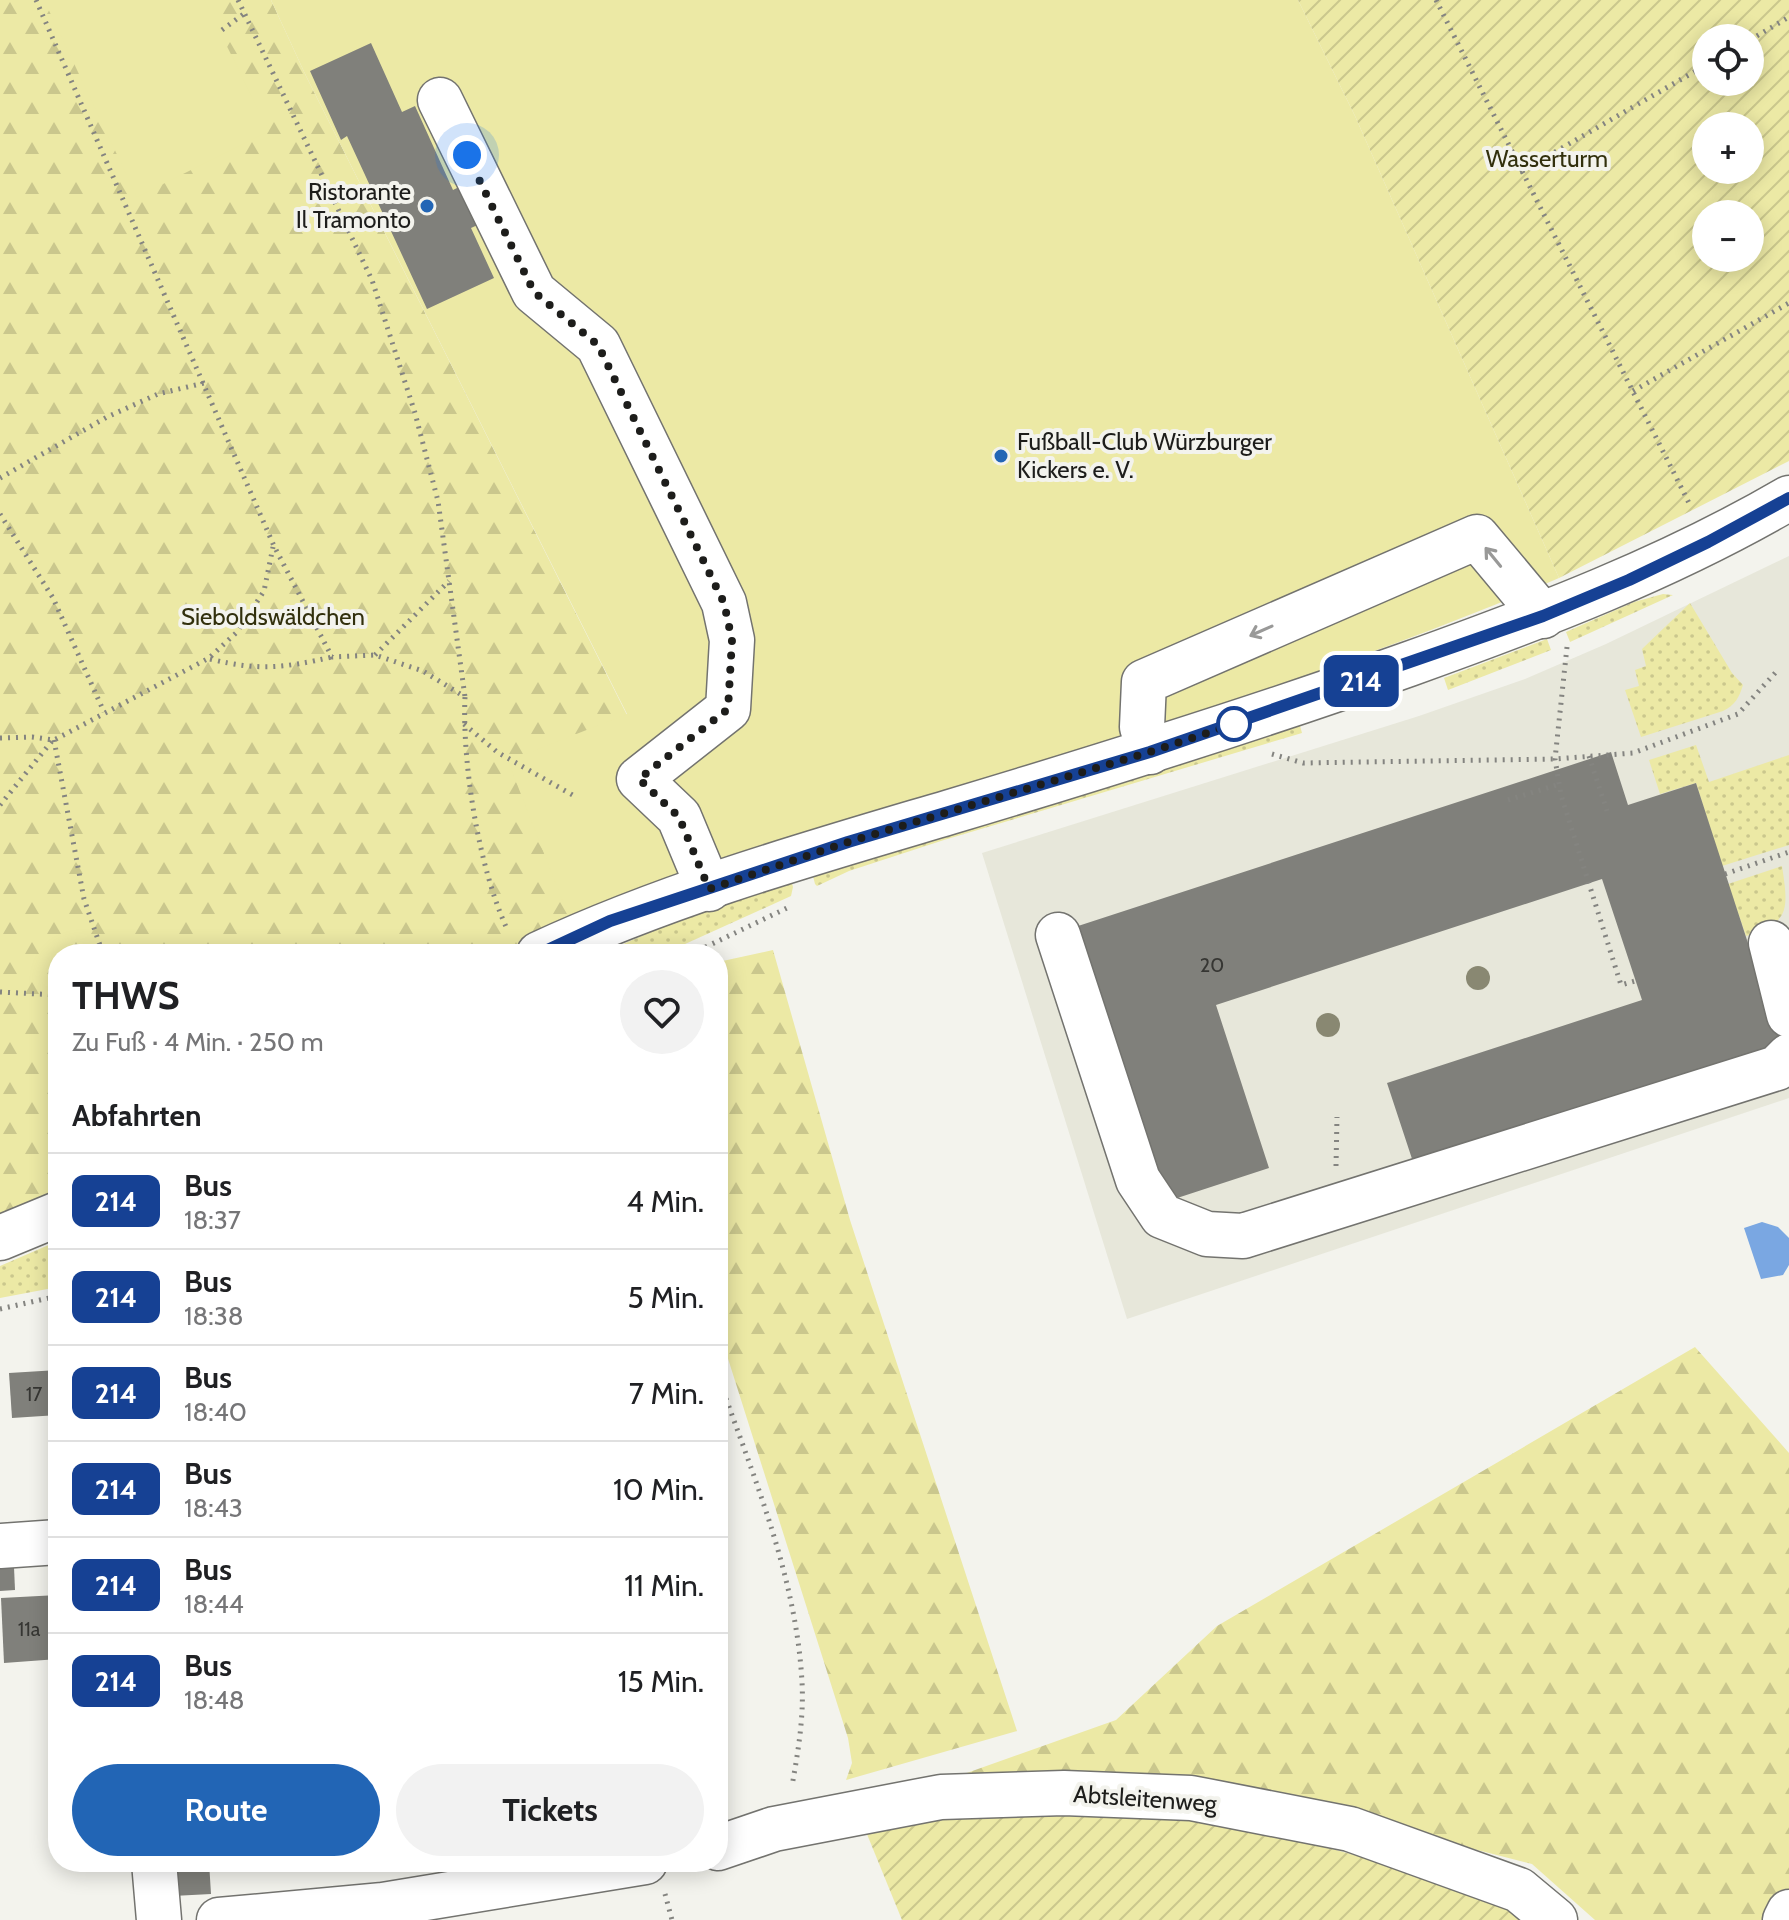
<!DOCTYPE html>
<html lang="de">
<meta charset="utf-8">
<style>
:root{--surface:#fff;--page:#f2f2f2;--text:#202124;--muted:#757577;--line:#e0e0e0;--accent:#2265b5}
body{margin:0;font-family:Cabin,sans-serif;background:var(--page);color:var(--text);height:100vh;display:flex;flex-direction:column;font-size:30px;white-space:nowrap}
*{box-sizing:border-box;margin:0}
p{font-size:26px;color:var(--muted)}
.icon{flex:none;width:44px;height:44px;fill:none;stroke:currentColor;stroke-width:2;stroke-linecap:round;stroke-linejoin:round}
.map{position:relative;flex:1;overflow:hidden}
.sheet{position:absolute;left:48px;top:944px;width:680px;height:928px;display:flex;flex-direction:column;background:var(--surface);border-radius:32px;box-shadow:0 4px 20px #0003}
.sheet>*{flex:none}
.badge{padding:0 16px;border-radius:12px;font-size:28px;line-height:52px}
.tools{position:absolute;left:1692px;top:24px;display:grid;gap:16px}
.tools a{display:grid;place-items:center;width:72px;height:72px;border-radius:50%;background:var(--surface);box-shadow:0 4px 20px #0003;font-size:40px}
.you{position:absolute;width:40px;height:40px;margin:-20px;border:6px solid #fff;border-radius:50%;background:#1a73e8;box-shadow:0 0 0 12px #1a73e833}
.map>.badge{position:absolute;translate:-50% -50%;box-shadow:0 0 0 4px #fff}
h2{padding:0 24px;font-size:30px;line-height:72px}
.round{display:grid;place-items:center;flex:none;width:84px;height:84px;border-radius:42px;background:var(--page)}
.overview{display:flex;align-items:center;justify-content:space-between;height:136px;padding:0 24px}
h1{font-size:38px;font-weight:700;line-height:60px}
.cta{display:flex;gap:16px;margin-top:auto;padding:16px 24px}
.cta a{flex:1;height:92px;border-radius:48px;background:var(--accent);color:#fff;font-size:32px;font-weight:700;line-height:92px;text-align:center}
.cta a+a{background:var(--page);color:var(--text)}
ul{padding:0;list-style:none}
li{display:flex;align-items:center;gap:24px;height:96px;padding:0 24px;border-top:2px solid var(--line)}
li div{flex:1}
li b{display:block;font-size:30px}
li em{font-style:normal}
li .badge{min-width:88px;font-weight:700;text-align:center}
.map>svg:first-child{display:block}
</style>
<div class="map">
<svg width="1789" height="1920" viewBox="0 0 1789 1920">
<defs>
<pattern id="grass-dots" width="8" height="8" patternUnits="userSpaceOnUse" patternTransform="scale(2)"><rect width="8" height="8" fill="#ece9a5"/><path d="M2 2h.1M6 6h.1" fill="none" stroke="#cac78d" stroke-width="1.8" stroke-linecap="round"/></pattern>
<pattern id="forest-firs" width="22" height="20" patternUnits="userSpaceOnUse" patternTransform="scale(2)"><rect width="22" height="20" fill="#ece9a5"/><path d="M5 1l3.5 6h-7zM16 11l3.5 6h-7z" fill="#cac78d"/></pattern>
<pattern id="garden-furrows" width="10" height="10" patternUnits="userSpaceOnUse" patternTransform="scale(2)"><rect width="10" height="10" fill="#ece9a5"/><path d="M-1 1l2-2M0 10L10 0M9 11l2-2" fill="none" stroke="#cac78d"/></pattern>
</defs>
<rect width="100%" height="100%" fill="#f3f3ed"/>
<!-- built -->
<polygon fill="#e7e7da" points="1789,556 1789,1098 1127,1319 982,853 1419,716 1525,679 1606,644"/>
<!-- grass -->
<g fill="url(#grass-dots)">
<polygon points="1663,594 1673,595 1570,642 1566,632 1634,602"/>
<path d="M1690,603L1732,673L1743,685C1739,698 1735,705 1723,711L1641,737L1625,690L1639,686L1635,670L1646,666L1642,649Z"/>
<polygon points="1547,639 1551,650 1448,690 1444,678"/>
<polygon points="1299,722 1302,733 944,840 849,871 817,886 815,884 812,872"/>
<polygon points="1696,745 1709,782 1789,755 1789,845 1722,866 1696,783 1660,794 1649,760"/>
<path d="M1782,866C1789,912 1789,922 1746,936L1728,884Z"/>
<polygon points="791,880 793,887 791,896 663,954 600,954 706,908"/>
<polygon points="58,1241 58,1287 0,1298 0,1266"/>
</g>
<!-- forest -->
<g fill="url(#forest-firs)">
<polygon points="0,0 271,0 306,76 627,715 570,920 506,954 58,954 58,1195 0,1221"/>
<polygon points="773,950 850,1220 1017,1731 846,1780 852,1763 848,1738 718,1327 718,962"/>
<polygon points="1695,1347 1789,1453 1789,1920 1595,1920 1532,1864 1193,1777 947,1780 1116,1720 1217,1626"/>
</g>
<!-- park -->
<g fill="#ece9a5">
<polygon points="44,0 204,0 269,131 137,197"/>
<path d="M271,0H1298L1355,116L1559,578C1359,664 1150,728 942,794C817,834 694,877 570,920L508,761L627,714L306,76Z"/>
</g>
<!-- garden -->
<g fill="url(#garden-furrows)" fill-rule="evenodd">
<path d="M1298,0H1789V461L1559,578L1355,116ZM1706,38H1750V82H1706ZM1706,126H1750V170H1706ZM1706,214H1750V258H1706Z"/>
<polygon points="947,1809 1195,1811 1517,1900 1539,1920 902,1920 862,1822"/>
</g>
<!-- water -->
<polygon fill="#7aa7e2" points="1762,1222 1778,1227 1789,1238 1789,1265 1783,1275 1761,1279 1744,1228"/>
<!-- building -->
<g fill="#80807b">
<polygon points="371,43 402,112 415,106 453,190 465,184 482,223 471,228 494,278 427,309 347,136 341,140 310,71"/>
<polygon points="1611,752 1628,805 1696,783 1783,1051 1416,1171 1387,1083 1642,1000 1602,879 1216,1005 1269,1168 1165,1202 1075,927"/>
<polygon points="58,1370 58,1415 12,1418 9,1373"/>
<polygon points="58,1465 58,1499 54,1499 52,1466"/>
<polygon points="14,1567 15,1590 0,1591 0,1568"/>
<polygon points="58,1595 58,1659 4,1663 1,1598"/>
<polygon points="58,1757 58,1800 51,1800 50,1758"/>
<polygon points="171,1862 209,1862 211,1894 173,1896"/>
</g>
<g fill="none" stroke-linecap="round" stroke-linejoin="round">
<!-- minor casing -->
<g stroke="#73736f" stroke-width="47">
<g id="minor">
<polyline points="440,100 534,292 598,345 724,603 732,640 728,709 639,779 679,817 709,889"/>
<polyline points="1150,752 1142,727 1144,682 1477,537 1543,616"/>
<polyline points="1058,935 1138,1180 1162,1216 1207,1234 1243,1236 1777,1068 1789,1056"/>
<polyline points="1771,943 1789,1015"/>
<path d="M539,954C670,893 812,853 950,812C1104,766 1257,718 1409,664C1540,617 1669,568 1789,498"/>
<polyline points="0,1238 58,1214"/>
<polyline points="0,1546 58,1542"/>
<polyline points="718,1848 774,1829 941,1797 1064,1793 1191,1798 1350,1829 1519,1890 1555,1920"/>
<polyline points="154,1862 159,1920"/>
<polyline points="219,1920 383,1905 645,1862"/>
<polyline points="1785,1920 1789,1912"/>
</g>
</g>
<!-- path -->
<g stroke="#848480" stroke-width="5" stroke-dasharray="2 6" stroke-linecap="butt">
<path d="M36,0L274,546L332,657L375,655L423,671L465,697C462,764 479,870 508,931"/>
<polyline points="238,0 372,280 415,413 438,501 465,697"/>
<polyline points="1436,0 1690,505"/>
<polyline points="222,30 245,13"/>
<polyline points="1750,40 1789,17"/>
<polyline points="1520,172 1706,65"/>
<polyline points="1633,391 1789,303"/>
<polyline points="0,478 107,417 158,394 204,383"/>
<polyline points="0,514 53,598 104,712"/>
<polyline points="1567,647 1555,759 1561,795 1621,985 1635,981"/>
<polyline points="375,655 449,581"/>
<path d="M210,659C258,671 284,668 332,657"/>
<polyline points="464,724 497,752 576,797"/>
<polyline points="0,738 32,737 54,740 209,658 237,632 264,591 273,547"/>
<polyline points="54,740 84,899 103,954"/>
<polyline points="1272,754 1303,763 1555,759 1633,753 1738,714 1776,672"/>
<polyline points="1589,756 1607,811"/>
<polyline points="1508,800 1560,784"/>
<polyline points="0,805 52,741"/>
<polyline points="1725,874 1789,852"/>
<polyline points="691,954 787,908"/>
<polyline points="0,992 58,995"/>
<polyline points="1336,1166 1337,1117"/>
<polyline points="0,1309 58,1296"/>
<path d="M718,1376C753,1476 796,1575 802,1682C804,1717 798,1752 792,1786"/>
<polyline points="665,1894 672,1920"/>
</g>
<!-- minor -->
<use href="#minor" stroke="#fff" stroke-width="44"/>
</g>
<!-- trees -->
<g fill="#898872">
<circle cx="1478" cy="978" r="12"/>
<circle cx="1328" cy="1025" r="12"/>
</g>
<!-- one-way arrows -->
<defs><path id="oneway-shaft" d="M-6 0H5M1.5-3L5.5 0L1.5 3" fill="none" stroke-width="1.6" stroke-linecap="round" stroke-linejoin="round" transform="scale(2)"/></defs>
<g stroke="#999998">
<use href="#oneway-shaft" transform="translate(1493 557) rotate(-129)"/>
<use href="#oneway-shaft" transform="translate(1261 631) rotate(156)"/>
</g>
<g fill="none" stroke-linecap="round" stroke-linejoin="round">
<!-- line casing -->
<g stroke="#fff" stroke-width="18">
<polyline id="line" points="539,954 610,921 848,842 1150,752 1543,616 1629,580 1708,542 1789,498"/>
</g>
<!-- line -->
<use href="#line" stroke="#164194" stroke-width="12"/>
<!-- walk -->
<polyline stroke="#1d1d1b" stroke-width="8" stroke-dasharray="0 14.4" points="467,155 534,292 598,345 724,603 732,640 728,709 639,779 679,817 709,889 848,842 1150,752 1234,724"/>
</g>
<!-- markers -->
<g fill="#2265b5" stroke="#f3f3ed" stroke-width="3">
<circle cx="427" cy="206" r="8"/>
<circle cx="1001" cy="456" r="8"/>
</g>
<circle fill="#fff" stroke="#164194" stroke-width="4" cx="1234" cy="724" r="16"/>
<g text-anchor="middle" stroke-width="8" stroke-linejoin="round" paint-order="stroke">
<!-- number labels -->
<g font-size="20" fill="#363633">
<text x="1212" y="972">20</text>
<text x="34" y="1401">17</text>
<text x="29" y="1636">11a</text>
</g>
<!-- park labels -->
<g font-size="24" fill="#32300d" stroke="#f3f3ed">
<text x="1547" y="167">Wasserturm</text>
<text x="273" y="625">Sieboldswäldchen</text>
</g>
<!-- poi labels -->
<g font-size="24" fill="#1d1d1b" stroke="#f3f3ed" text-anchor="end">
<text x="411" y="200">Ristorante<tspan x="411" dy="28">Il Tramonto</tspan></text>
<text x="1017" y="450" text-anchor="start">Fußball-Club Würzburger<tspan x="1017" dy="28">Kickers e. V.</tspan></text>
</g>
<!-- street labels -->
<g font-size="24" fill="#1d1d1b" stroke="#f3f3ed">
<text transform="translate(1145 1799) rotate(4)" y="8">Abtsleitenweg</text>
</g>
</g>
</svg>
<div class="tools">
<a><svg class="icon" aria-label="locate" viewBox="0 0 24 24"><circle cx="12" cy="12" r="6"/><path d="M12 2v4M12 18v4M2 12h4M18 12h4"/></svg></a>
<a>+</a>
<a>−</a>
</div>
<div class="you" style="left:467px;top:155px"></div>
<b class="badge" style="left:1361px;top:681px;background:#164194;color:#fff">214</b>
<section class="sheet">
<div class="overview"><div><h1>THWS</h1><p>Zu Fuß · 4 Min. · 250 m</p></div><a class="round"><svg class="icon" aria-label="heart" viewBox="0 0 24 24"><path d="M12 20l-8-8c-3-5 5-10 8-4 3-6 11-1 8 4z"/></svg></a></div>
<h2>Abfahrten</h2>
<ul>
<li><span class="badge" style="background:#164194;color:#fff">214</span><div><b>Bus</b><p>18:37</p></div><em>4 Min.</em></li>
<li><span class="badge" style="background:#164194;color:#fff">214</span><div><b>Bus</b><p>18:38</p></div><em>5 Min.</em></li>
<li><span class="badge" style="background:#164194;color:#fff">214</span><div><b>Bus</b><p>18:40</p></div><em>7 Min.</em></li>
<li><span class="badge" style="background:#164194;color:#fff">214</span><div><b>Bus</b><p>18:43</p></div><em>10 Min.</em></li>
<li><span class="badge" style="background:#164194;color:#fff">214</span><div><b>Bus</b><p>18:44</p></div><em>11 Min.</em></li>
<li><span class="badge" style="background:#164194;color:#fff">214</span><div><b>Bus</b><p>18:48</p></div><em>15 Min.</em></li>
</ul>
<div class="cta"><a>Route</a><a>Tickets</a></div>
</section>
</div>
